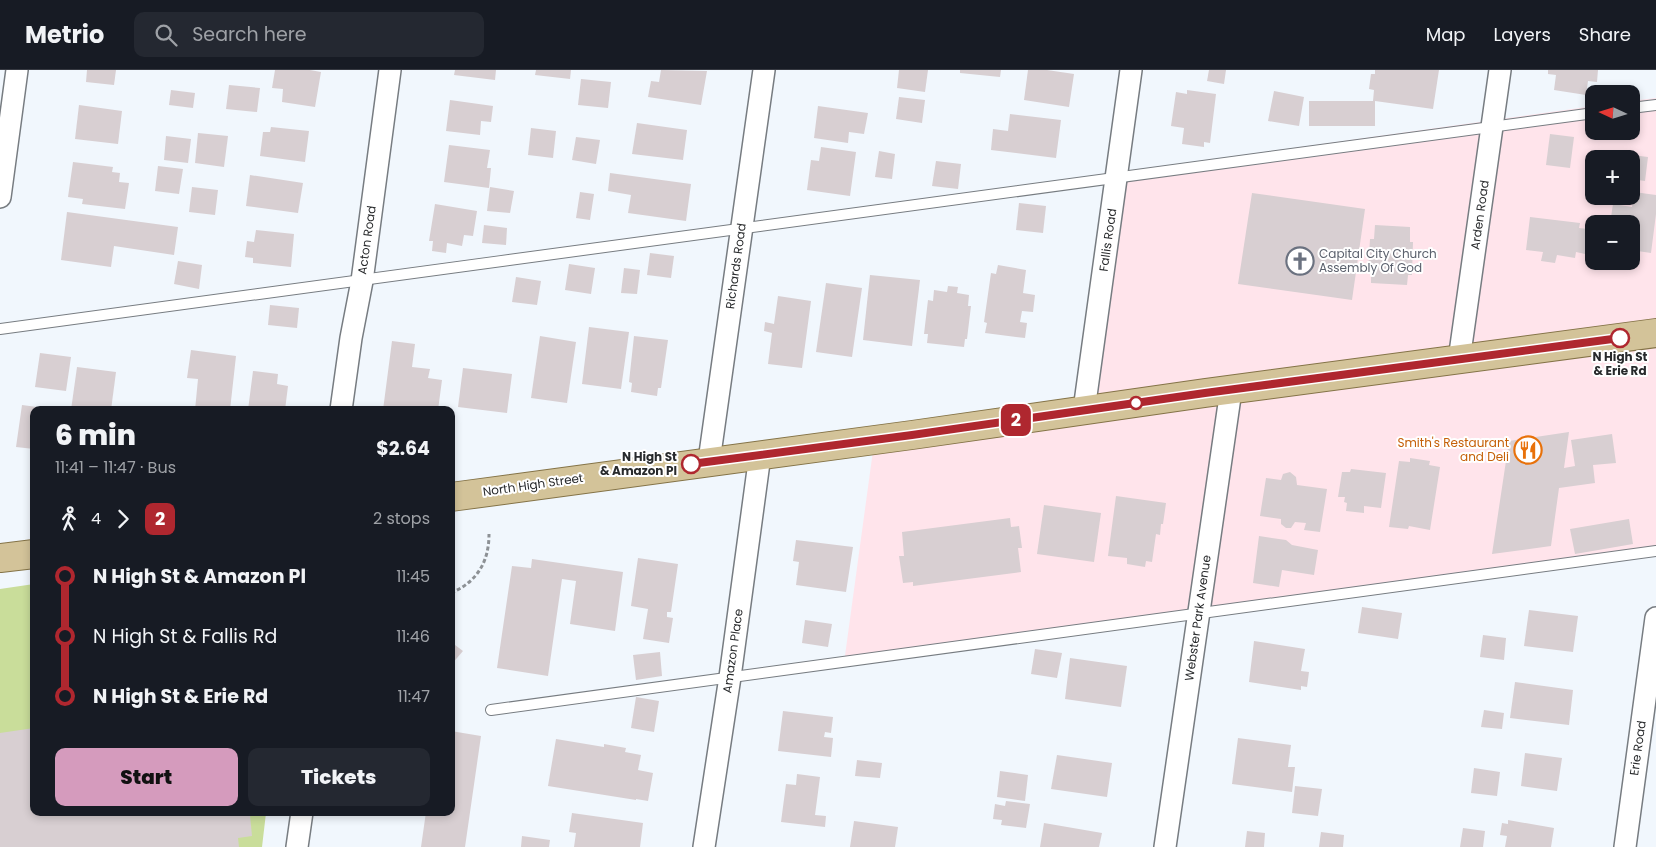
<!DOCTYPE html>
<meta charset="utf-8">
<style>
:root{--surface:#171b24;--page:#242831;--text:#f1f3f6;--muted:#9ea1a6;--line:#363941;--accent:#d59bbd}
body{margin:0;font-family:Poppins,sans-serif;background:var(--page);color:var(--text);height:100vh;display:flex;flex-direction:column;font-size:19px;white-space:nowrap}
*{box-sizing:border-box;margin:0}
p{font-size:16px;color:var(--muted)}
.icon{flex:none;width:28px;height:28px;fill:none;stroke:currentColor;stroke-width:2;stroke-linecap:round;stroke-linejoin:round}
.map{position:relative;flex:1;overflow:hidden}
.side{position:absolute;left:30px;top:336px;width:425px;height:410px;display:flex;flex-direction:column;background:var(--surface);border-radius:10px;box-shadow:0 2px 8px #0003}
.side>*{flex:none}
.badge{padding:0 10px;border-radius:8px;font-size:18px;line-height:32px}
.needle{width:32px;rotate:274deg}
.controls{position:absolute;left:1585px;top:15px;display:grid;gap:10px}
.controls a{display:grid;place-items:center;width:55px;height:55px;border-radius:10px;background:var(--surface);box-shadow:0 2px 8px #0003;font-size:25px}
.map>.badge{position:absolute;translate:-50% -50%;box-shadow:0 0 0 2px #fff}
.legs{display:flex;align-items:center;gap:8px;height:55px;padding:0 25px;font-size:16px}
.legs p{margin-inline-start:auto}
.headline{display:flex;align-items:center;justify-content:space-between;height:85px;padding:0 25px}
h1{font-size:28px;font-weight:800;line-height:38px}
.cta{display:flex;gap:10px;margin-top:auto;padding:10px 25px}
.cta a{flex:1;height:58px;border-radius:10px;background:var(--accent);color:#111;font-size:20px;font-weight:800;line-height:58px;text-align:center}
.cta a+a{background:var(--page);color:var(--text)}
ul{padding:0 25px;list-style:none}
li{display:flex;align-items:center;gap:18px;height:60px;font-size:19px}
li i{display:grid;place-items:center;width:8px;height:100%;margin:0 6px;background:currentColor}
li i::after{content:'';width:12px;height:12px;margin:-6px;border:4px solid;border-radius:50%;background:var(--surface)}
li p{margin-inline-start:auto}
li:first-child i{background:linear-gradient(#0000 50%,currentColor 0)}
li:last-child i{background:linear-gradient(currentColor 50%,#0000 0)}
header{display:flex;align-items:center;gap:30px;box-sizing:border-box;height:70px;padding:0 25px;background:var(--surface);border-bottom:1px solid var(--line)}
header strong{font-size:24px}
nav{display:flex;gap:28px;margin-inline-start:auto;font-size:18px}
.search{width:350px;height:45px;background:var(--page);display:flex;align-items:center;gap:12px;box-sizing:border-box;padding:0 18px;border-radius:10px;color:var(--muted);font-size:19px}
.map>svg:first-child{display:block}
</style>
<header>
<strong>Metrio</strong>
<div class="search"><svg class="icon" aria-label="search" viewBox="0 0 24 24"><circle cx="10" cy="10" r="6"/><path d="M15 15l6 6"/></svg>Search here</div>
<nav><a>Map</a><a>Layers</a><a>Share</a></nav>
</header>
<div class="map">
<svg width="1656" height="777" viewBox="0 0 1656 777">
<rect width="100%" height="100%" fill="#f1f7fd"/>
<!-- commercial -->
<path fill="#ffe4eb" fill-rule="evenodd" d="M1656,28V485L844,593L875,366L1082,338L1115,103L1594,36V61H1631V31ZM1594,89H1631V126H1594ZM1594,154H1631V191H1594Z"/>
<!-- green -->
<polygon fill="#c9dd9a" points="34,514 34,742 266,743 262,777 0,777 0,519"/>
<!-- building -->
<g fill="#d8cfd2">
<polygon points="87,0 116,0 114,15 86,12"/>
<polygon points="275,0 310,0 321,2 315,37 282,32 283,19 272,18"/>
<polygon points="455,0 496,0 495,10 454,5"/>
<polygon points="536,0 571,0 570,9 535,5"/>
<polygon points="661,0 707,1 701,35 648,27 651,11 659,12"/>
<polygon points="899,0 928,0 925,22 897,18"/>
<polygon points="960,0 1001,0 1000,7 960,3"/>
<polygon points="1028,0 1047,0 1074,4 1069,37 1024,30"/>
<polygon points="1209,0 1226,0 1224,14 1207,11"/>
<polygon points="1375,0 1439,0 1433,39 1375,31 1375,56 1309,56 1309,31 1373,31 1374,20 1369,19 1371,4 1375,4"/>
<polygon points="1548,0 1598,0 1597,12 1588,11 1586,25 1554,20 1556,5 1548,4"/>
<polygon points="581,9 611,12 608,38 578,35"/>
<polygon points="229,15 260,18 257,42 226,39"/>
<polygon points="171,20 195,23 193,38 169,35"/>
<polygon points="1187,20 1216,24 1210,73 1204,72 1204,77 1182,74 1184,58 1171,56 1176,22 1187,24"/>
<polygon points="1274,21 1304,27 1299,56 1268,51"/>
<polygon points="899,27 925,30 922,53 896,49"/>
<polygon points="450,30 493,36 491,52 481,51 480,65 446,61"/>
<polygon points="79,35 122,41 118,74 75,69"/>
<polygon points="818,36 868,43 864,64 849,62 848,73 814,68"/>
<polygon points="1010,44 1061,50 1056,88 991,80 993,59 1008,61"/>
<polygon points="637,53 687,60 683,90 632,84"/>
<polygon points="271,57 309,61 305,92 260,86 263,62 270,62"/>
<polygon points="531,58 556,61 553,88 528,85"/>
<polygon points="198,63 228,66 224,97 195,93"/>
<polygon points="1550,64 1574,67 1570,98 1546,95"/>
<polygon points="166,66 191,69 188,93 164,90"/>
<polygon points="576,67 600,70 596,94 572,90"/>
<polygon points="449,75 490,80 487,98 491,98 489,118 444,112"/>
<polygon points="821,77 856,82 850,126 807,120 811,90 819,91"/>
<polygon points="879,81 895,84 892,109 875,107"/>
<polygon points="1624,84 1648,87 1645,111 1631,109 1631,89 1623,89"/>
<polygon points="936,91 961,94 958,119 932,116"/>
<polygon points="73,92 113,97 112,102 120,103 119,112 129,113 125,139 82,134 83,129 68,127"/>
<polygon points="158,96 183,99 179,124 155,121"/>
<polygon points="610,103 691,114 686,151 628,143 631,125 608,121"/>
<polygon points="250,105 303,113 298,143 246,136"/>
<polygon points="192,117 218,120 215,145 189,142"/>
<polygon points="490,117 514,121 510,143 487,141"/>
<polygon points="580,122 594,124 590,150 576,148"/>
<polygon points="1634,122 1656,125 1656,144 1651,183 1631,180 1631,154 1610,154 1613,134 1632,137"/>
<polygon points="1252,123 1365,139 1352,230 1238,214"/>
<polygon points="1019,133 1046,136 1043,163 1016,160"/>
<polygon points="435,134 477,141 473,166 464,165 462,176 447,173 446,183 432,181 433,171 429,171"/>
<polygon points="67,142 178,157 174,185 114,176 111,197 61,190"/>
<polygon points="1530,147 1580,153 1579,158 1588,159 1585,184 1576,182 1575,188 1557,185 1555,193 1541,191 1543,182 1526,180"/>
<polygon points="484,155 507,158 506,175 482,173"/>
<polygon points="1375,155 1410,157 1410,172 1413,172 1412,205 1408,205 1407,215 1371,213 1371,202 1368,201 1370,169 1374,169"/>
<polygon points="256,160 294,164 291,197 253,193 253,188 245,187 247,171 254,172"/>
<polygon points="650,183 674,186 671,208 647,205"/>
<polygon points="178,191 202,195 199,219 174,214"/>
<polygon points="569,194 595,198 591,224 565,220"/>
<polygon points="998,195 1026,200 1023,223 1035,225 1033,242 1022,241 1020,252 1027,253 1025,268 985,263 987,253 984,252 991,203 996,204"/>
<polygon points="624,198 640,200 637,224 621,223"/>
<polygon points="870,205 920,210 912,276 863,270"/>
<polygon points="516,207 541,211 537,235 512,232"/>
<polygon points="826,213 862,218 852,287 816,282"/>
<polygon points="948,216 958,217 957,223 969,225 968,236 971,236 967,269 965,269 964,277 927,273 928,264 924,264 928,230 933,231 934,220 947,222"/>
<polygon points="778,226 811,231 802,298 768,294 772,263 764,261 765,252 774,254"/>
<polygon points="270,235 299,238 297,258 268,255"/>
<polygon points="589,257 629,262 621,319 582,314"/>
<polygon points="540,266 576,272 567,333 531,328"/>
<polygon points="634,266 668,270 661,318 658,318 657,326 631,322 632,313 629,312"/>
<polygon points="392,271 415,274 412,297 430,299 428,308 442,310 438,340 383,340"/>
<polygon points="191,280 236,286 230,340 195,340 198,309 187,308"/>
<polygon points="40,283 71,287 66,321 35,317"/>
<polygon points="77,297 116,302 111,340 71,340"/>
<polygon points="463,298 512,304 507,343 458,337"/>
<polygon points="253,301 278,304 277,314 288,316 285,340 248,340"/>
<polygon points="22,335 52,339 52,340 34,340 34,379 16,377"/>
<polygon points="1569,362 1564,398 1575,396 1571,370 1612,364 1616,393 1593,395 1595,413 1559,418 1551,476 1492,484 1509,371"/>
<polygon points="1410,388 1430,391 1429,395 1440,397 1430,460 1409,456 1408,459 1389,457 1399,391 1410,392"/>
<polygon points="1351,399 1386,403 1381,438 1364,436 1364,443 1346,441 1347,433 1344,432 1345,427 1338,427 1342,402 1350,402"/>
<polygon points="1290,402 1296,407 1297,415 1327,419 1320,462 1304,460 1306,453 1295,452 1291,458 1286,458 1281,454 1281,449 1260,446 1266,408 1281,410 1283,404"/>
<polygon points="1116,426 1166,433 1163,454 1161,454 1160,465 1156,464 1152,492 1146,491 1145,497 1127,494 1127,488 1108,486"/>
<polygon points="1044,435 1101,443 1094,492 1037,484"/>
<polygon points="1010,448 1011,457 1019,456 1022,478 1018,478 1021,502 913,516 913,512 903,513 899,486 904,486 902,462"/>
<polygon points="1629,449 1633,474 1575,484 1570,459"/>
<polygon points="1259,466 1286,470 1292,475 1318,480 1314,505 1282,500 1279,517 1253,513"/>
<polygon points="796,470 853,477 846,522 796,515 799,492 793,491"/>
<polygon points="638,488 678,494 671,542 667,542 667,547 673,548 669,573 643,569 648,539 631,536"/>
<polygon points="532,489 623,502 615,561 570,554 576,511 562,509 548,606 497,598 512,496 531,498"/>
<polygon points="1362,537 1402,543 1398,569 1358,563"/>
<polygon points="1529,540 1578,546 1573,582 1524,576"/>
<polygon points="805,550 832,554 828,577 802,573"/>
<polygon points="1483,565 1506,568 1504,590 1480,587"/>
<polygon points="1254,571 1305,579 1301,601 1309,602 1307,617 1301,616 1301,620 1249,612"/>
<polygon points="451,572 463,581 451,595"/>
<polygon points="1035,579 1062,583 1057,608 1031,604"/>
<polygon points="660,582 662,606 636,610 633,585"/>
<polygon points="1070,588 1127,596 1121,637 1065,629"/>
<polygon points="1515,612 1573,620 1569,655 1510,648"/>
<polygon points="636,627 659,631 654,662 631,658"/>
<polygon points="1484,640 1504,643 1502,659 1481,657"/>
<polygon points="783,641 833,647 831,663 825,662 824,667 833,668 831,687 778,681"/>
<polygon points="34,658 34,742 257,742 250,745 252,766 238,768 239,777 0,777 0,663"/>
<polygon points="451,661 481,666 465,777 421,777 426,742 451,742"/>
<polygon points="1238,668 1291,675 1288,697 1295,697 1292,722 1232,714"/>
<polygon points="556,669 604,677 604,674 626,678 625,682 641,685 638,700 653,703 648,731 636,729 636,730 548,716"/>
<polygon points="1525,683 1562,688 1557,721 1521,716"/>
<polygon points="1057,685 1112,693 1107,727 1051,719"/>
<polygon points="857,690 882,693 880,708 855,706"/>
<polygon points="1474,698 1500,702 1497,726 1471,723"/>
<polygon points="1000,701 1028,705 1025,731 997,727"/>
<polygon points="797,704 820,707 815,745 826,746 825,757 781,752 786,714 796,715"/>
<polygon points="1295,716 1322,719 1318,746 1292,743"/>
<polygon points="1006,731 1030,734 1026,758 1001,755 1002,750 993,749 995,734 1005,736"/>
<polygon points="572,743 643,753 640,777 574,777 576,763 569,762"/>
<polygon points="1508,750 1554,758 1551,777 1505,777 1507,766 1500,765 1502,753 1508,754"/>
<polygon points="854,751 898,757 895,777 850,777"/>
<polygon points="1044,753 1102,763 1099,777 1040,777"/>
<polygon points="1463,758 1485,761 1483,777 1460,777"/>
<polygon points="1247,761 1265,763 1264,777 1245,777"/>
<polygon points="1321,762 1344,765 1343,777 1319,777"/>
<polygon points="522,766 550,770 549,777 521,777"/>
</g>
<g fill="none" stroke-linecap="round" stroke-linejoin="round">
<!-- lane casing -->
<g stroke="#777c81" stroke-width="12">
<g id="lane">
<polyline points="1631,38 1656,35"/>
<polyline points="0,259 1594,43"/>
<polyline points="491,640 1656,481"/>
</g>
</g>
<!-- street casing -->
<g stroke="#777c81" stroke-width="24">
<g id="street">
<polyline points="0,127 17,0"/>
<polyline points="1459,290 1500,0"/>
<polyline points="341,340 351,268 362,211 390,0"/>
<polyline points="1084,340 1131,0"/>
<polyline points="709,391 764,0"/>
<polyline points="297,777 302,742"/>
<polyline points="704,777 730,607 760,385"/>
<polyline points="1165,777 1231,320"/>
<polyline points="1625,777 1656,548"/>
</g>
</g>
<!-- primary casing -->
<g stroke="#847347" stroke-width="30">
<g id="primary">
<polyline points="451,427 912,365 1205,323 1656,263"/>
<polyline points="0,488 34,484"/>
</g>
</g>
<!-- path -->
<path stroke="#8d9195" stroke-width="3" stroke-dasharray="4 2.5" stroke-linecap="butt" d="M451,523C477,512 489,492 489,464"/>
<!-- lane -->
<use href="#lane" stroke="#fff" stroke-width="10"/>
<!-- street -->
<use href="#street" stroke="#fff" stroke-width="21"/>
<!-- primary -->
<use href="#primary" stroke="#d3c399" stroke-width="28"/>
</g>
<g fill="none" stroke-linecap="round" stroke-linejoin="round">
<!-- line-1 casing -->
<g stroke="#fff" stroke-width="11">
<polyline id="line-1" points="691,394 912,365 1205,323 1620,268"/>
</g>
<!-- line-1 -->
<use href="#line-1" stroke="#af272f" stroke-width="8"/>
</g>
<!-- icons -->
<defs>
<g id="church-ring" transform="scale(1.4375)"><circle r="9.5" fill="#fff" stroke="#6b7280" stroke-width="1.5"/><path d="M-1.2-6h2.4v3.5h3.3v2.4h-3.3V6h-2.4V-.1h-3.3v-2.4h3.3Z" fill="#6b7280"/></g>
<g id="restaurant-ring" transform="scale(1.4375)"><circle r="9.5" fill="#fff" stroke="#e8710a" stroke-width="1.5"/><path d="M-5-6h1v4h1v-4h1v4h1v-4h1v5L-1.5 .5V6h-2V.5L-5-1ZM5-6V6H3V1.5H1.5Q1.5-4 5-6Z" fill="#e8710a"/></g>
</defs>
<g fill-rule="evenodd">
<use href="#church-ring" x="1300" y="191"/>
<use href="#restaurant-ring" x="1528" y="380"/>
</g>
<!-- markers -->
<g fill="#fff" stroke="#af272f" stroke-width="2.5">
<circle cx="1620" cy="268" r="9"/>
<circle cx="1136" cy="333" r="6"/>
<circle cx="691" cy="394" r="9"/>
</g>
<g text-anchor="middle" stroke-width="4" stroke-linejoin="round" paint-order="stroke">
<!-- street labels -->
<g font-size="12" fill="#282a2c" stroke="#fff">
<text transform="translate(1480 145) rotate(-82)" y="4">Arden Road</text>
<text transform="translate(367 170) rotate(-82)" y="4">Acton Road</text>
<text transform="translate(1108 170) rotate(-82)" y="4">Fallis Road</text>
<text transform="translate(736 196) rotate(-82)" y="4">Richards Road</text>
<text transform="translate(533 415) rotate(-8)" y="4">North High Street</text>
<text transform="translate(1198 548) rotate(-82)" y="4">Webster Park Avenue</text>
<text transform="translate(733 581) rotate(-82)" y="4">Amazon Place</text>
<text transform="translate(1638 678) rotate(-82)" y="4">Erie Road</text>
</g>
<!-- worship labels -->
<g font-size="12" fill="#5b616d" stroke="#fff" text-anchor="start">
<text x="1319" y="188">Capital City Church<tspan x="1319" dy="14">Assembly Of God</tspan></text>
</g>
<!-- stop labels -->
<g font-size="12" font-weight="bold" fill="#282a2c" stroke="#fff">
<text x="1620" y="291">N High St<tspan x="1620" dy="14">&amp; Erie Rd</tspan></text>
<text x="677" y="391" text-anchor="end">N High St<tspan x="677" dy="14">&amp; Amazon Pl</tspan></text>
</g>
<!-- food labels -->
<g font-size="12" fill="#c56008" stroke="#fff" text-anchor="end">
<text x="1509" y="377">Smith's Restaurant<tspan x="1509" dy="14">and Deli</tspan></text>
</g>
</g>
</svg>
<div class="controls">
<a><svg class="needle" viewBox="-14 -14 28 28"><path d="M0-13l5 13h-10z" fill="#e53935"/><path d="M0 13l5-13h-10z" fill="#9ea1a6"/></svg></a>
<a>+</a>
<a>−</a>
</div>
<b class="badge" style="left:1016px;top:350px;background:#af272f;color:#fff">2</b>
<section class="side">
<div class="headline"><div><h1>6 min</h1><p>11:41 – 11:47 · Bus</p></div><b>$2.64</b></div>
<div class="legs"><svg class="icon" aria-label="walk" viewBox="0 0 24 24"><circle cx="13" cy="4" r="2"/><path d="M13 8l-2 6 4 7M11 14l-3 7M7 12l3-4h3l4 4"/></svg>4<svg class="icon" aria-label="forward" viewBox="0 0 24 24"><path d="M9 5l7 7-7 7"/></svg><b class="badge" style="background:#af272f;color:#fff">2</b><p>2 stops</p></div>
<ul>
<li><i style="color:#af272f"></i><b>N High St &amp; Amazon Pl</b><p>11:45</p></li>
<li><i style="color:#af272f"></i><span>N High St &amp; Fallis Rd</span><p>11:46</p></li>
<li><i style="color:#af272f"></i><b>N High St &amp; Erie Rd</b><p>11:47</p></li>
</ul>
<div class="cta"><a>Start</a><a>Tickets</a></div>
</section>
</div>
